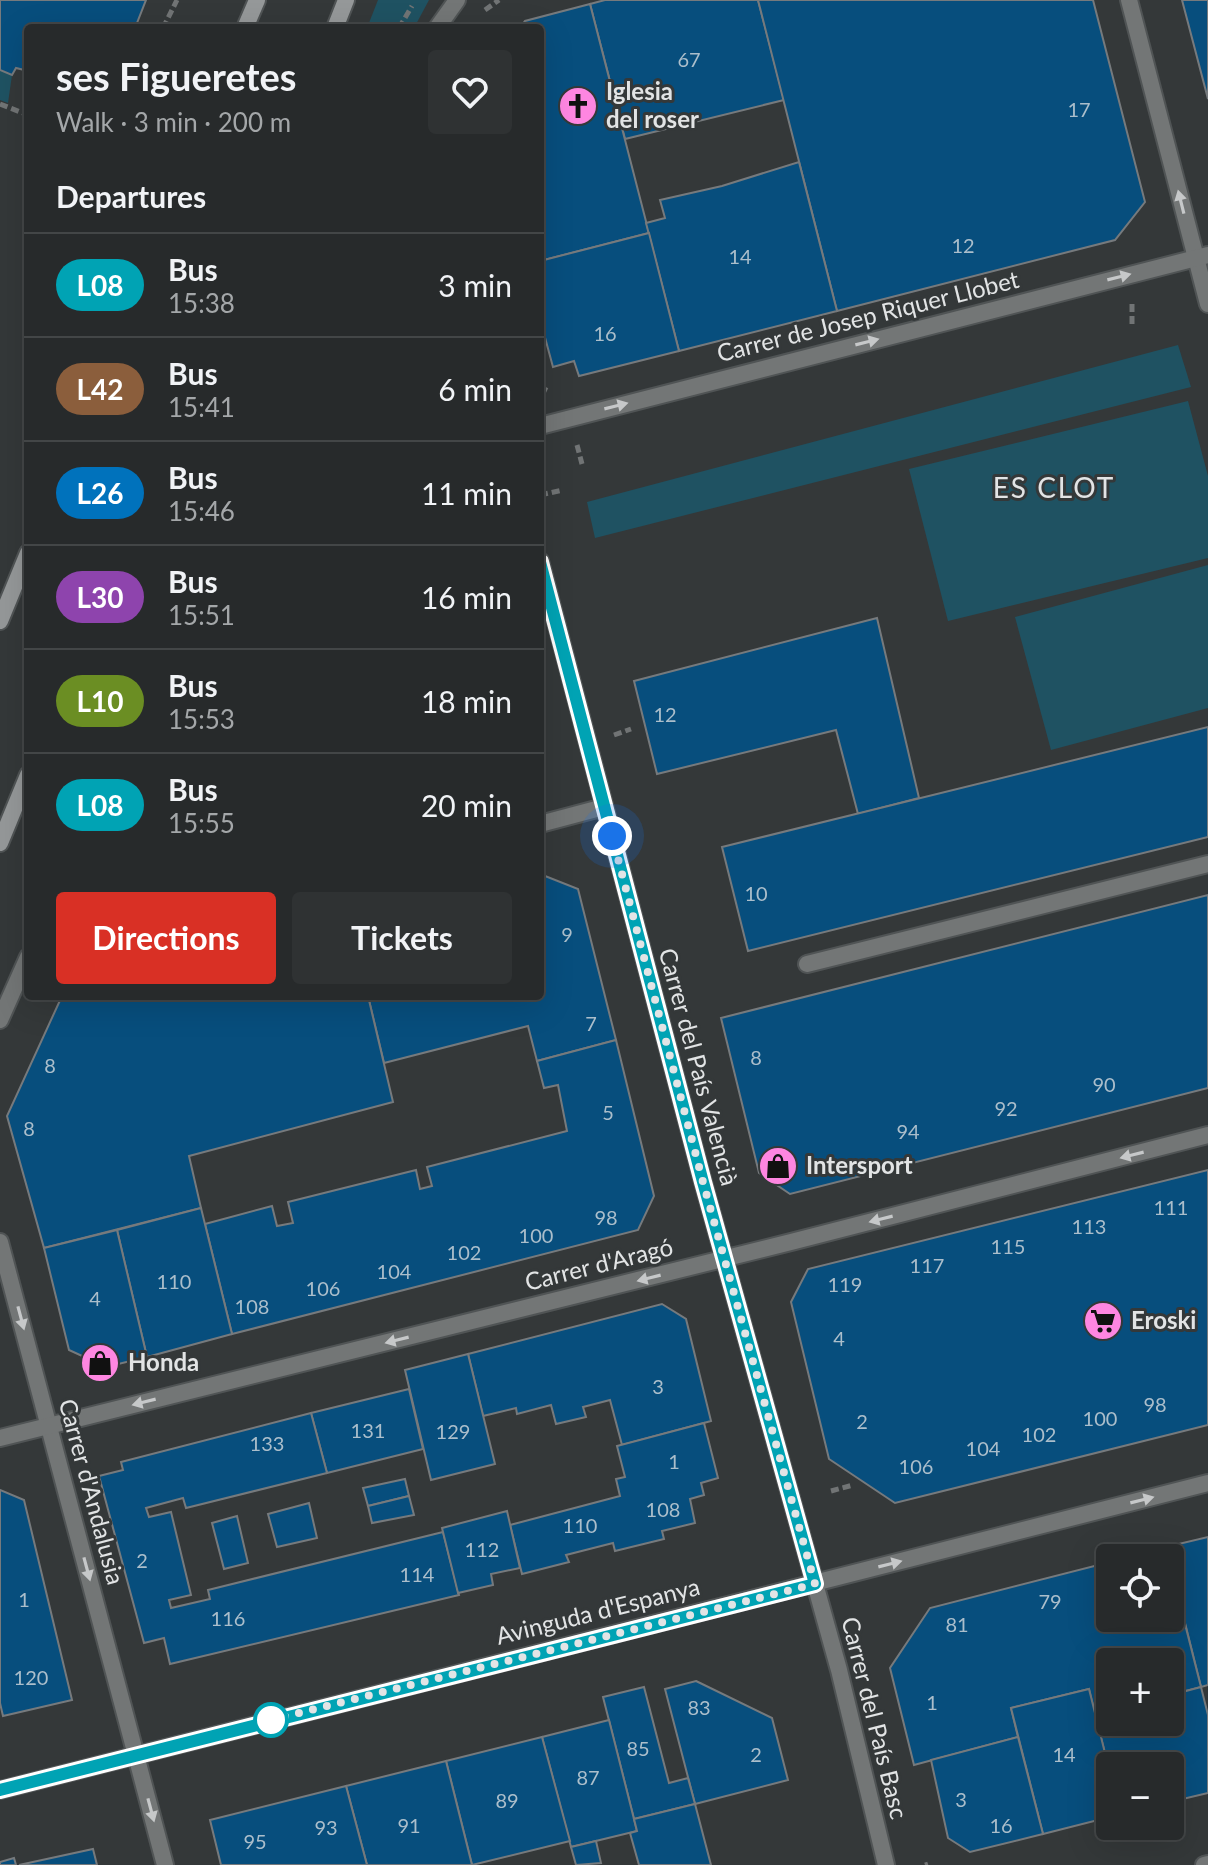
<!DOCTYPE html>
<meta charset="utf-8">
<style>
:root{--surface:#272a2b;--page:#2f3233;--text:#f1f3f6;--muted:#a4a7a9;--line:#434647;--accent:#d93025}
body{margin:0;font-family:Lato,sans-serif;background:var(--page);color:var(--text);height:100vh;display:flex;flex-direction:column;font-size:30px;white-space:nowrap}
*{box-sizing:border-box;margin:0}
p{font-size:26px;color:var(--muted)}
.icon{flex:none;width:44px;height:44px;fill:none;stroke:currentColor;stroke-width:2;stroke-linecap:round;stroke-linejoin:round}
.map{position:relative;flex:1;overflow:hidden}
.side{position:absolute;left:24px;top:24px;width:520px;height:976px;display:flex;flex-direction:column;background:var(--surface);border-radius:8px;box-shadow:0 8px 32px #0002,0 0 0 2px var(--line)}
.side>*{flex:none}
.badge{padding:0 16px;border-radius:26px;font-size:28px;line-height:52px}
.tools{position:absolute;left:1096px;top:1544px;display:grid;gap:16px}
.tools a{display:grid;place-items:center;width:88px;height:88px;border-radius:8px;background:var(--surface);box-shadow:0 8px 32px #0002,0 0 0 2px var(--line);font-size:40px}
.you{position:absolute;width:40px;height:40px;margin:-20px;border:6px solid #fff;border-radius:50%;background:#1a73e8;box-shadow:0 0 0 12px #1a73e833}
.map>.badge{position:absolute;translate:-50% -50%;box-shadow:0 0 0 4px #fff}
h2{padding:0 32px;font-size:30px;line-height:72px}
.round{display:grid;place-items:center;flex:none;width:84px;height:84px;border-radius:8px;background:var(--page)}
.summary{display:flex;align-items:center;justify-content:space-between;height:136px;padding:0 32px}
h1{font-size:38px;font-weight:700;line-height:60px}
.action{display:flex;gap:16px;margin-top:auto;padding:16px 32px}
.action a{flex:1;height:92px;border-radius:8px;background:var(--accent);color:#fff;font-size:32px;font-weight:700;line-height:92px;text-align:center}
.action a+a{background:var(--page);color:var(--text)}
ul{padding:0;list-style:none}
li{display:flex;align-items:center;gap:24px;height:104px;padding:0 32px;border-top:2px solid var(--line)}
li div{flex:1}
li b{display:block;font-size:30px}
li em{font-style:normal}
li .badge{min-width:88px;font-weight:700;text-align:center}
.map>svg:first-child{display:block}
</style>
<div class="map">
<svg width="1208" height="1865" viewBox="0 0 1208 1865">
<rect width="100%" height="100%" fill="#343839"/>
<!-- green -->
<g fill="#1f5262">
<polygon points="378,0 429,0 414,28 367,28"/>
<polygon points="0,70 12,75 8,103 0,100"/>
<polygon points="1178,345 1191,387 595,538 587,502"/>
<polygon points="1188,401 1208,476 1208,558 948,621 909,469"/>
<polygon points="1208,565 1208,708 1051,750 1015,617"/>
</g>
<!-- building -->
<g fill="#074e7d" stroke="#767a7d" stroke-width="2">
<polygon points="0,0 146,0 135,28 28,28 28,71 16,68 12,75 0,70"/>
<polygon points="605,0 758,0 784,100 625,139 590,4"/>
<polygon points="758,0 1093,0 1145,202 1115,240 837,311"/>
<polygon points="1182,0 1208,0 1208,99"/>
<polygon points="590,4 649,233 540,261 540,28 520,28 525,21"/>
<polygon points="799,162 837,311 679,351 646,223 665,218 660,200 722,186"/>
<polygon points="649,233 679,351 579,376 574,361 553,367 540,319 540,261"/>
<polygon points="877,618 919,798 858,814 836,730 657,774 634,681"/>
<polygon points="1208,727 1208,837 748,951 722,847"/>
<polygon points="540,874 578,889 616,1040 537,1061 528,1026 384,1063 368,996 540,996"/>
<polygon points="1208,895 1208,1088 790,1194 759,1173 721,1018"/>
<polygon points="62,996 368,996 393,1102 189,1156 201,1208 44,1248 7,1116"/>
<polygon points="616,1040 654,1196 638,1230 232,1334 205,1224 272,1206 277,1226 293,1223 288,1202 416,1170 420,1189 432,1186 427,1167 567,1131 558,1085 544,1088 537,1061"/>
<polygon points="1208,1170 1208,1425 895,1503 829,1459 791,1302 808,1269"/>
<polygon points="201,1208 232,1334 147,1357 117,1230"/>
<polygon points="117,1230 147,1357 106,1367 69,1350 44,1248"/>
<polygon points="662,1304 686,1319 711,1421 622,1445 610,1400 583,1407 586,1417 556,1424 551,1405 517,1414 516,1408 483,1416 468,1354"/>
<polygon points="468,1354 495,1464 431,1480 405,1370"/>
<polygon points="409,1389 423,1449 327,1473 311,1413"/>
<polygon points="311,1413 327,1473 186,1508 183,1498 146,1508 149,1517 171,1512 191,1595 169,1600 171,1608 210,1599 208,1590 443,1532 459,1595 170,1664 164,1638 144,1643 99,1476 123,1470 121,1462"/>
<polygon points="704,1423 718,1478 701,1483 704,1495 690,1499 695,1523 662,1531 664,1539 615,1551 613,1543 566,1555 569,1562 522,1574 510,1525 620,1496 616,1479 625,1477 617,1446"/>
<polygon points="405,1479 409,1496 368,1506 363,1488"/>
<polygon points="0,1490 24,1500 72,1700 3,1716 0,1703"/>
<polygon points="409,1496 414,1515 372,1523 368,1506"/>
<polygon points="309,1503 317,1538 277,1547 268,1514"/>
<polygon points="507,1511 520,1568 491,1574 493,1585 458,1593 442,1528"/>
<polygon points="237,1516 248,1563 224,1569 212,1523"/>
<polygon points="1208,1537 1208,1685 1201,1687 1166,1547"/>
<polygon points="1166,1547 1168,1558 1124,1558"/>
<polygon points="1110,1562 1110,1618 1170,1618 1170,1565 1201,1687 1170,1695 1170,1662 1110,1662 1110,1710 1095,1714 1089,1689 1011,1708 1018,1737 914,1765 890,1668 930,1608"/>
<polygon points="696,1681 772,1718 788,1780 695,1804 665,1689"/>
<polygon points="644,1687 669,1783 688,1778 695,1804 634,1819 603,1697"/>
<polygon points="1201,1687 1208,1715 1208,1793 1170,1802 1170,1766 1110,1766 1110,1773 1095,1714 1110,1710 1110,1722 1170,1722 1170,1711 1175,1710 1171,1695"/>
<polygon points="1089,1689 1110,1773 1110,1817 1043,1834 1011,1708"/>
<polygon points="609,1720 637,1831 571,1847 542,1737"/>
<polygon points="542,1737 570,1841 472,1865 446,1761"/>
<polygon points="1018,1737 1043,1834 970,1852 948,1838 931,1760"/>
<polygon points="446,1761 472,1865 367,1865 346,1786"/>
<polygon points="346,1786 367,1865 221,1865 210,1820"/>
<polygon points="695,1804 711,1865 639,1865 630,1833 637,1831 634,1819"/>
<polygon points="596,1841 601,1863 576,1865 571,1847"/>
<polygon points="93,1849 97,1865 19,1865"/>
<polygon points="14,1858 16,1865 0,1865 0,1862"/>
</g>
<g fill="none" stroke-linecap="round" stroke-linejoin="round">
<!-- service casing -->
<g stroke="#505455" stroke-width="20">
<polyline id="service" points="807,964 1208,864"/>
</g>
<!-- minor casing -->
<g stroke="#505455" stroke-width="20">
<g id="minor">
<polyline points="1129,0 1208,304"/>
<polyline points="540,426 1208,255"/>
<polyline points="540,824 604,807"/>
<polyline points="0,1020 28,957"/>
<polyline points="0,1242 165,1865"/>
<polyline points="0,1438 791,1242 1208,1135"/>
<polyline points="1204,1865 1208,1864"/>
</g>
</g>
<!-- tertiary casing -->
<g stroke="#505455" stroke-width="20">
<g id="tertiary">
<polyline points="437,28 457,0"/>
<polyline points="540,561 703,1182 839,1670 886,1865"/>
<polyline points="0,1790 1208,1483"/>
</g>
</g>
<!-- secondary casing -->
<g stroke="#505455" stroke-width="20">
<g id="secondary">
<polyline points="245,28 257,0"/>
<polyline points="335,28 346,0"/>
<polyline points="0,621 28,553"/>
<polyline points="0,843 28,775"/>
</g>
</g>
<!-- path -->
<g stroke="#717475" stroke-width="5" stroke-dasharray="8 4" stroke-linecap="butt">
<polyline points="485,10 499,0"/>
<polyline points="163,28 177,0"/>
<polyline points="399,28 412,6"/>
<polyline points="0,104 28,115"/>
<polyline points="1132,304 1132,324"/>
<polyline points="540,387 550,392"/>
<polyline points="577,445 582,464"/>
<polyline points="540,495 563,490"/>
<polyline points="614,735 631,729"/>
<polyline points="831,1491 853,1485"/>
<polyline points="925,1865 928,1864"/>
</g>
<!-- service -->
<use href="#service" stroke="#737676" stroke-width="16"/>
<!-- minor -->
<use href="#minor" stroke="#737676" stroke-width="16"/>
<!-- tertiary -->
<use href="#tertiary" stroke="#737676" stroke-width="16"/>
<!-- secondary -->
<use href="#secondary" stroke="#959899" stroke-width="16"/>
</g>
<!-- one-way arrows -->
<defs><path id="oneway-solid" d="M-6-.8H1V-3.2L6.5 0L1 3.2V.8H-6Z" transform="scale(2)"/></defs>
<g fill="#c6c8c9">
<use href="#oneway-solid" transform="translate(1181 202) rotate(-104)"/>
<use href="#oneway-solid" transform="translate(1119 277) rotate(-14)"/>
<use href="#oneway-solid" transform="translate(867 342) rotate(-14)"/>
<use href="#oneway-solid" transform="translate(616 406) rotate(-14)"/>
<use href="#oneway-solid" transform="translate(1132 1155) rotate(166)"/>
<use href="#oneway-solid" transform="translate(881 1219) rotate(166)"/>
<use href="#oneway-solid" transform="translate(649 1278) rotate(166)"/>
<use href="#oneway-solid" transform="translate(21 1318) rotate(75)"/>
<use href="#oneway-solid" transform="translate(397 1340) rotate(166)"/>
<use href="#oneway-solid" transform="translate(144 1402) rotate(166)"/>
<use href="#oneway-solid" transform="translate(1142 1500) rotate(-14)"/>
<use href="#oneway-solid" transform="translate(890 1564) rotate(-14)"/>
<use href="#oneway-solid" transform="translate(87 1569) rotate(75)"/>
<use href="#oneway-solid" transform="translate(151 1810) rotate(75)"/>
</g>
<g fill="none" stroke-linecap="round" stroke-linejoin="round">
<!-- line casing -->
<g stroke="#fff" stroke-width="18">
<polyline id="line" points="0,1790 815,1584 703,1182 540,562"/>
</g>
<!-- line -->
<use href="#line" stroke="#00a3b4" stroke-width="12"/>
<!-- walk -->
<polyline stroke="#e2e4e5" stroke-width="8" stroke-dasharray="0 14.4" points="271,1720 815,1584 703,1182 612,836"/>
</g>
<!-- icons -->
<defs>
<g id="church-disc" transform="scale(2)"><circle r="9.5" fill="#fe86e1" stroke="#343839"/><path d="M-1.2-6h2.4v3.5h3.3v2.4h-3.3V6h-2.4V-.1h-3.3v-2.4h3.3Z" fill="#111"/></g>
<g id="shop-disc" transform="scale(2)"><circle r="9.5" fill="#fe86e1" stroke="#343839"/><path d="M-5-2.5h2.3a2.7 3.5 0 0 1 5.4 0H5L5.5 6h-11ZM-1.5-2.5h3a1.5 2.3 0 0 0-3 0Z" fill="#111"/></g>
<g id="supermarket-disc" transform="scale(2)"><circle r="9.5" fill="#fe86e1" stroke="#343839"/><path d="M-6-5.5h2.5l.6 2H6L4.5 2H-2.5L-4.4-4H-6ZM-1.5 3.2a1.3 1.3 0 1 0 .1 0ZM3 3.2a1.3 1.3 0 1 0 .1 0Z" fill="#111"/></g>
</defs>
<g fill-rule="evenodd">
<use href="#church-disc" x="578" y="106"/>
<use href="#shop-disc" x="778" y="1166"/>
<use href="#supermarket-disc" x="1103" y="1321"/>
<use href="#shop-disc" x="100" y="1363"/>
</g>
<!-- markers -->
<circle fill="#fff" stroke="#00a3b4" stroke-width="4" cx="271" cy="1720" r="16"/>
<g text-anchor="middle" stroke-width="6" stroke-linejoin="round" paint-order="stroke">
<!-- number labels -->
<g font-size="20" fill="#abbecb">
<text x="689" y="67">67</text>
<text x="1079" y="117">17</text>
<text x="963" y="253">12</text>
<text x="740" y="264">14</text>
<text x="605" y="341">16</text>
<text x="665" y="722">12</text>
<text x="756" y="901">10</text>
<text x="567" y="942">9</text>
<text x="591" y="1031">7</text>
<text x="756" y="1065">8</text>
<text x="50" y="1073">8</text>
<text x="1104" y="1092">90</text>
<text x="1006" y="1116">92</text>
<text x="608" y="1120">5</text>
<text x="29" y="1136">8</text>
<text x="908" y="1139">94</text>
<text x="1171" y="1215">111</text>
<text x="606" y="1225">98</text>
<text x="1089" y="1234">113</text>
<text x="536" y="1243">100</text>
<text x="1008" y="1254">115</text>
<text x="464" y="1260">102</text>
<text x="927" y="1273">117</text>
<text x="394" y="1279">104</text>
<text x="174" y="1289">110</text>
<text x="845" y="1292">119</text>
<text x="323" y="1296">106</text>
<text x="95" y="1306">4</text>
<text x="252" y="1314">108</text>
<text x="839" y="1346">4</text>
<text x="658" y="1394">3</text>
<text x="1155" y="1412">98</text>
<text x="1100" y="1426">100</text>
<text x="862" y="1429">2</text>
<text x="368" y="1438">131</text>
<text x="453" y="1439">129</text>
<text x="1039" y="1442">102</text>
<text x="267" y="1451">133</text>
<text x="983" y="1456">104</text>
<text x="674" y="1469">1</text>
<text x="916" y="1474">106</text>
<text x="663" y="1517">108</text>
<text x="580" y="1533">110</text>
<text x="482" y="1557">112</text>
<text x="142" y="1568">2</text>
<text x="417" y="1582">114</text>
<text x="24" y="1607">1</text>
<text x="1050" y="1609">79</text>
<text x="228" y="1626">116</text>
<text x="957" y="1632">81</text>
<text x="31" y="1685">120</text>
<text x="932" y="1710">1</text>
<text x="699" y="1715">83</text>
<text x="638" y="1756">85</text>
<text x="756" y="1762">2</text>
<text x="1064" y="1762">14</text>
<text x="588" y="1785">87</text>
<text x="961" y="1807">3</text>
<text x="507" y="1808">89</text>
<text x="409" y="1833">91</text>
<text x="1001" y="1833">16</text>
<text x="326" y="1835">93</text>
<text x="255" y="1849">95</text>
</g>
<!-- poi labels -->
<g font-size="24" font-weight="bold" fill="#e2e4e5" stroke="#343839" text-anchor="start">
<text x="606" y="100">Iglesia<tspan x="606" dy="28">del roser</tspan></text>
<text x="806" y="1174">Intersport</text>
<text x="1131" y="1329">Eroski</text>
<text x="128" y="1371">Honda</text>
</g>
<!-- street labels -->
<g font-size="24" fill="#e2e4e5" stroke="#343839">
<text transform="translate(868 317) rotate(-14)" y="8">Carrer de Josep Riquer Llobet</text>
<text transform="translate(698 1067) rotate(75)" y="8">Carrer del País Valencià</text>
<text transform="translate(599 1265) rotate(-14)" y="8">Carrer d'Aragó</text>
<text transform="translate(91 1492) rotate(75)" y="8">Carrer d'Andalusia</text>
<text transform="translate(598 1612) rotate(-14)" y="8">Avinguda d'Espanya</text>
<text transform="translate(874 1718) rotate(76)" y="8">Carrer del País Basc</text>
</g>
<!-- quarter labels -->
<g font-size="28" letter-spacing="2" fill="#e2e4e5" stroke="#343839">
<text x="1054" y="498">ES CLOT</text>
</g>
</g>
</svg>
<div class="tools">
<a><svg class="icon" aria-label="locate" viewBox="0 0 24 24"><circle cx="12" cy="12" r="6"/><path d="M12 2v4M12 18v4M2 12h4M18 12h4"/></svg></a>
<a>+</a>
<a>−</a>
</div>
<div class="you" style="left:612px;top:836px"></div>
<section class="side">
<div class="summary"><div><h1>ses Figueretes</h1><p>Walk · 3 min · 200 m</p></div><a class="round"><svg class="icon" aria-label="heart" viewBox="0 0 24 24"><path d="M12 20l-8-8c-3-5 5-10 8-4 3-6 11-1 8 4z"/></svg></a></div>
<h2>Departures</h2>
<ul>
<li><span class="badge" style="background:#00a3b4;color:#fff">L08</span><div><b>Bus</b><p>15:38</p></div><em>3 min</em></li>
<li><span class="badge" style="background:#8b5e3c;color:#fff">L42</span><div><b>Bus</b><p>15:41</p></div><em>6 min</em></li>
<li><span class="badge" style="background:#0072bc;color:#fff">L26</span><div><b>Bus</b><p>15:46</p></div><em>11 min</em></li>
<li><span class="badge" style="background:#8e44ad;color:#fff">L30</span><div><b>Bus</b><p>15:51</p></div><em>16 min</em></li>
<li><span class="badge" style="background:#6b8e23;color:#fff">L10</span><div><b>Bus</b><p>15:53</p></div><em>18 min</em></li>
<li><span class="badge" style="background:#00a3b4;color:#fff">L08</span><div><b>Bus</b><p>15:55</p></div><em>20 min</em></li>
</ul>
<div class="action"><a>Directions</a><a>Tickets</a></div>
</section>
</div>
